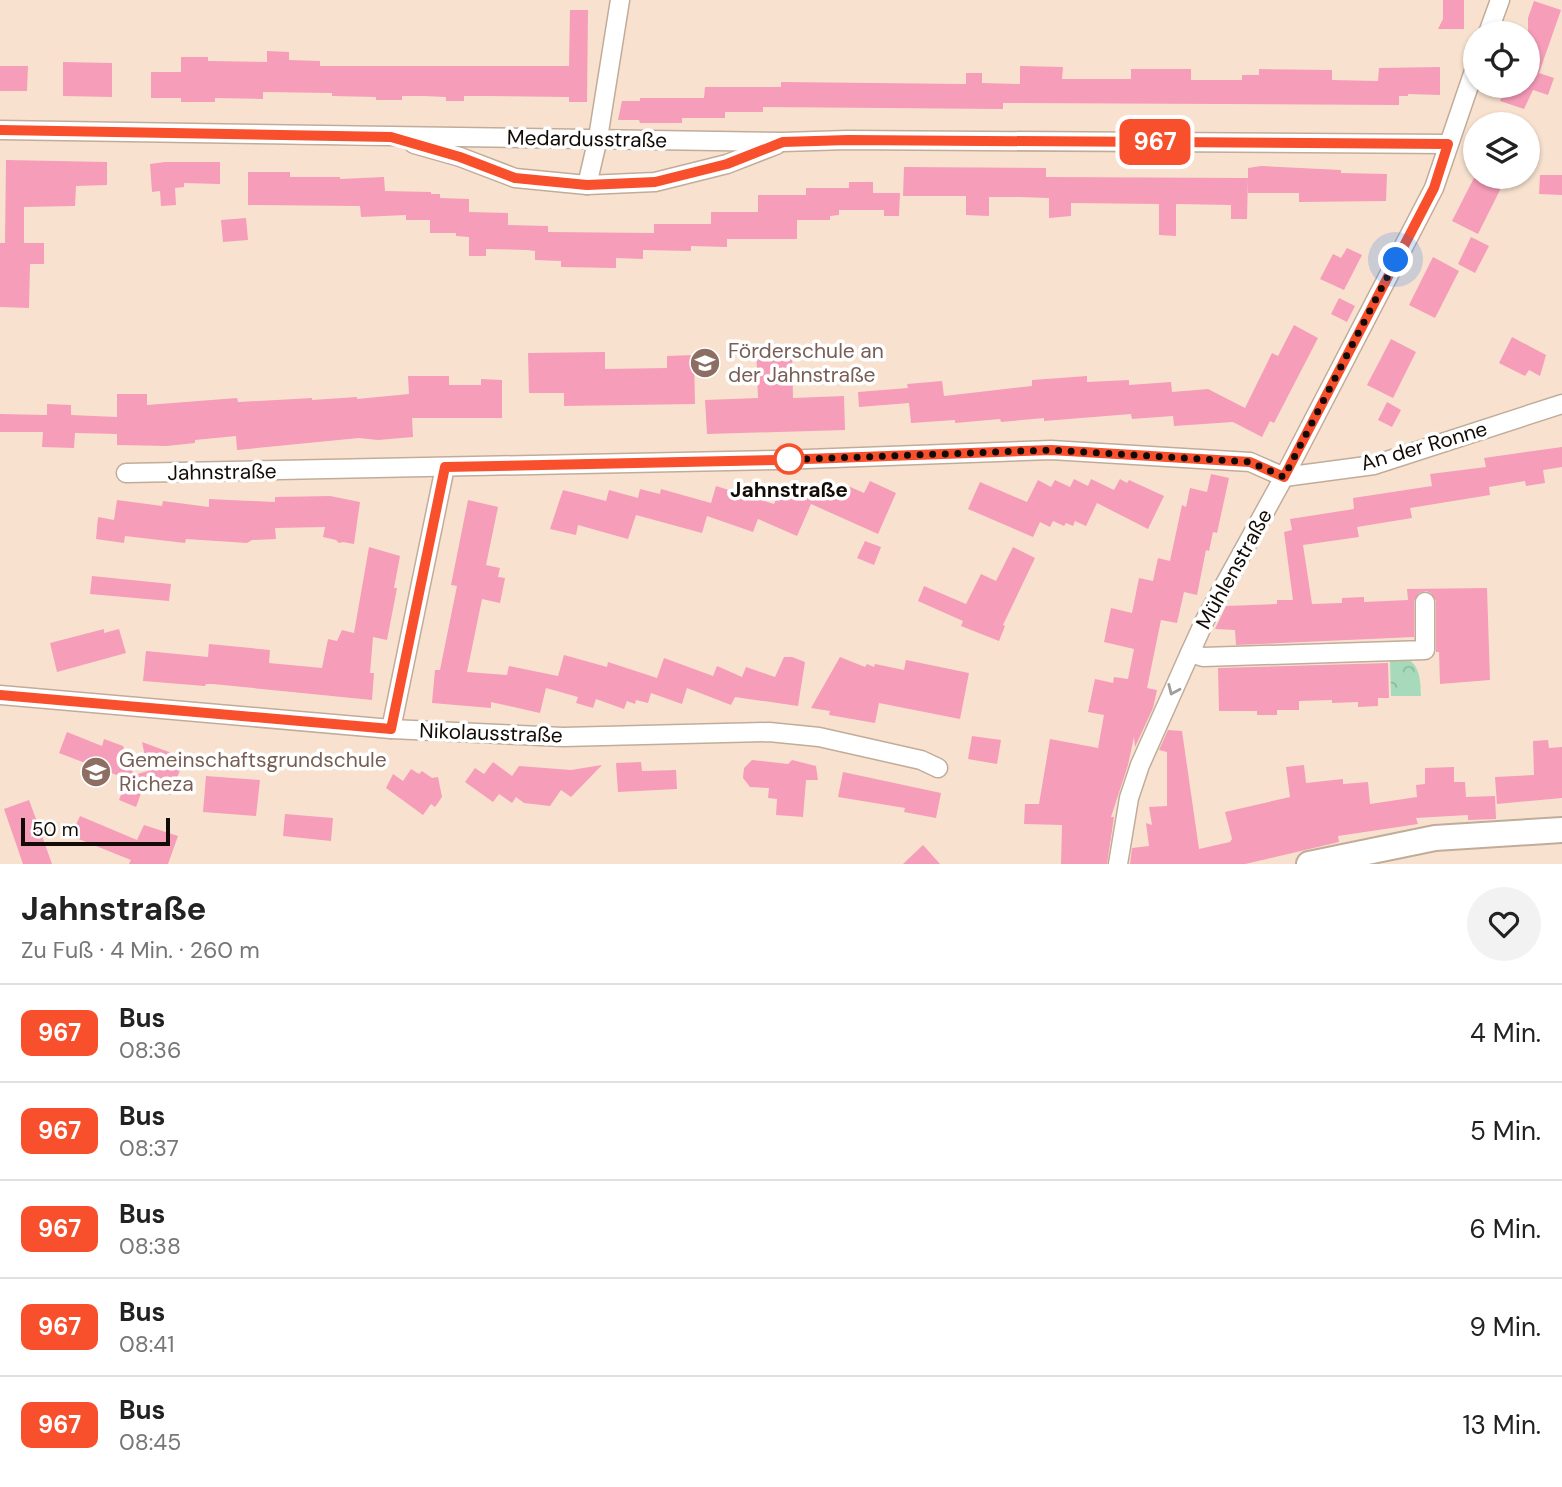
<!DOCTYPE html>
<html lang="de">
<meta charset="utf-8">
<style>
:root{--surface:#fff;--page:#f2f2f2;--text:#222;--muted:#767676;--line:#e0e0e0}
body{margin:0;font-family:"DM Sans",sans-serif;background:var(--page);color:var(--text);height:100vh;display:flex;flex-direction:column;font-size:26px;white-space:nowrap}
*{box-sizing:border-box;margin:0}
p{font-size:23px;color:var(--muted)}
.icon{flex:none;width:38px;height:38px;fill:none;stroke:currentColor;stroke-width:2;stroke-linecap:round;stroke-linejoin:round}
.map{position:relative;height:864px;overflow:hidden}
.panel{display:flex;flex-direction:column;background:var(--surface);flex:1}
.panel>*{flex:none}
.badge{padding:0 14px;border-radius:10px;font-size:24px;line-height:46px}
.tools{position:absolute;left:1463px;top:21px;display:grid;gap:14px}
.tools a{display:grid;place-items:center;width:77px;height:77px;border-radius:50%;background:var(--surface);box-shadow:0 2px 5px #0004;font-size:35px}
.scale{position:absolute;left:21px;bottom:18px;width:149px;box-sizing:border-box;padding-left:7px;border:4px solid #130c06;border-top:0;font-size:19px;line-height:24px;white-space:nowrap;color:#130c06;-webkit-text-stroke:5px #fff;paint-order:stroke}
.you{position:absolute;width:35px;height:35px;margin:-18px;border:5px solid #fff;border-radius:50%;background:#1a73e8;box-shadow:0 0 0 10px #1a73e833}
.map>.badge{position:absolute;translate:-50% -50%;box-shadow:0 0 0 4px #fff}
.round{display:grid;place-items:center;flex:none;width:74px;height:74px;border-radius:37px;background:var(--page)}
.headline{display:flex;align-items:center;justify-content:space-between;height:119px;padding:0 21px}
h1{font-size:33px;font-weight:700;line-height:52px}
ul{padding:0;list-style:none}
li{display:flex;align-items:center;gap:21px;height:98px;padding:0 21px;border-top:2px solid var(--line)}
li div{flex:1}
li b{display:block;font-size:26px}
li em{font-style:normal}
li .badge{min-width:77px;font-weight:700;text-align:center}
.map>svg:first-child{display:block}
</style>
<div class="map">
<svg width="1562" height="864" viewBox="0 0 1562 864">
<defs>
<pattern id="park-crowns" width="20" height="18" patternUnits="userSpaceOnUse" patternTransform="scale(1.75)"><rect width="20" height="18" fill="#a6daba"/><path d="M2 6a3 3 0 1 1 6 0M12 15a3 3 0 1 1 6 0" fill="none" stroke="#8eba9e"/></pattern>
</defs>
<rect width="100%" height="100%" fill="#f8e2cf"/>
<!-- park -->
<path fill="url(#park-crowns)" d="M1390,660L1411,661C1421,671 1420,682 1421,696H1391Z"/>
<!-- building -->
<g fill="#f69db9">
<polygon points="1443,0 1464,0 1464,29 1438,29 1443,19"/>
<polygon points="1534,1 1561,10 1539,73 1554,78 1548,95 1533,90 1524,109 1500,101 1505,86 1528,86 1528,18"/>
<polygon points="570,10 588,10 587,102 569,102 569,97 486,96 464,96 464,101 446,101 446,97 424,96 402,96 402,100 376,100 376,97 332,96 332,93 263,92 263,99 215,98 215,102 181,102 181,98 151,98 151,72 181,72 181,57 208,57 208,61 267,62 267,51 289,52 289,60 320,61 320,66 569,66"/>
<polygon points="63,62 112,63 112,97 63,96"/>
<polygon points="0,66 28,66 27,91 0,91"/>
<polygon points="1020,66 1063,67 1062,79 1131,79 1131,69 1191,69 1191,80 1242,80 1242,75 1259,75 1259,69 1332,70 1332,80 1378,81 1379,68 1440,67 1440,95 1408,94 1408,96 1399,96 1399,105 1003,103 1003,109 763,107 763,112 725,112 725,118 682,118 682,123 640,123 639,120 618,120 622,101 640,101 640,98 704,98 705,87 781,87 781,82 966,84 966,73 982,73 982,83 1020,84"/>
<polygon points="6,160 107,162 107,185 76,186 75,206 24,207 24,243 44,243 44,264 30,264 29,308 0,307 0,243 5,243"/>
<polygon points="165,162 220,162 220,184 184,183 184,187 175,188 176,205 161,206 160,191 152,192 150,164"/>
<polygon points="1261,166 1341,170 1341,173 1387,174 1386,201 1299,202 1299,193 1248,193 1248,168"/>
<polygon points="904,167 1046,168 1046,177 1248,178 1247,219 1231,219 1231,205 1176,204 1176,236 1159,235 1159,204 1071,203 1071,216 1049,218 1049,198 1019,197 989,197 989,216 966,215 966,196 903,196"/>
<polygon points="248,172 290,172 290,177 340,177 340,179 384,177 385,191 431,192 431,194 440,194 440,198 469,199 469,212 508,213 508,225 548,226 548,232 654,233 654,224 711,224 711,212 758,212 758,195 806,195 806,188 849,188 849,182 873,182 873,193 900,193 899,216 884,216 884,210 839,210 839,215 830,216 830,220 797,220 797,239 727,239 727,247 691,246 691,251 643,250 643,259 616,258 616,268 561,267 561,261 535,260 535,251 527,250 486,249 486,256 469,256 469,237 456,236 456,233 430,233 430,220 406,220 406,215 361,217 360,206 248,205"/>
<polygon points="1540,175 1562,175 1562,195 1539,194"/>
<polygon points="1475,176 1501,188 1478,234 1452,221"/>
<polygon points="246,218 248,240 223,242 221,220"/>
<polygon points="1471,237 1489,246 1475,273 1458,264"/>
<polygon points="1347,248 1362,255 1344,290 1320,279 1333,254 1341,258"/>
<polygon points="1433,257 1459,271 1435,318 1409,305"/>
<polygon points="1339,298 1355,306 1347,322 1331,314"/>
<polygon points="1294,325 1318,338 1274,423 1270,421 1262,437 1233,422 1174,426 1173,416 1132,419 1131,414 1044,421 1044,418 1001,422 1000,419 955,423 955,420 911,423 909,403 859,407 858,392 908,388 907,384 942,381 944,396 1032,386 1032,380 1087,376 1087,382 1129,380 1129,385 1171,382 1172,392 1208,389 1245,408 1272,353 1278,356"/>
<polygon points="1512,337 1546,355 1540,376 1529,370 1525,376 1499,363"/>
<polygon points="1391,339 1416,352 1393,398 1367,385"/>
<polygon points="792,345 793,398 844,396 845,430 707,434 705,400 758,398 756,346"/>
<polygon points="605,352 605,369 667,368 667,356 694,355 695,404 564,406 564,393 529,393 528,353"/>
<polygon points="408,376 449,376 449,385 481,385 481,379 502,380 502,418 412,418 413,437 378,440 359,438 237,450 236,436 195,440 195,443 167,446 117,445 117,434 75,433 74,448 42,447 43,432 0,432 0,414 47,415 47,404 71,405 71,415 117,417 117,394 147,394 147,405 237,398 238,402 312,398 312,400 357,397 357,399 409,394"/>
<polygon points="1387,402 1401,410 1392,427 1378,420"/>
<polygon points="1562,447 1562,467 1543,470 1545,483 1526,486 1525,481 1489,487 1490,495 1410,508 1412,518 1357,527 1359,537 1303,545 1312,604 1342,603 1342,598 1364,597 1364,602 1408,600 1407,589 1487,588 1490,680 1440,684 1439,652 1436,652 1436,601 1431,593 1426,591 1419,593 1414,601 1414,637 1236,645 1235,630 1215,629 1226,606 1277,604 1277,600 1293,600 1284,532 1292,530 1290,519 1354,509 1353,498 1432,486 1430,474 1486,467 1484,458"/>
<polygon points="1211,474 1229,478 1217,533 1213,532 1209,551 1206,550 1197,595 1184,592 1177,623 1161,620 1147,688 1157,690 1153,708 1135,747 1134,737 1128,765 1111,817 1114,817 1107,864 1061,864 1062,825 1024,824 1025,804 1039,804 1050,739 1098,748 1104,715 1088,712 1095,679 1113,683 1114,677 1128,679 1134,649 1104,642 1111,608 1132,613 1139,578 1153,581 1158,558 1170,561 1182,505 1186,507 1190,488 1207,492"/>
<polygon points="1074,479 1088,486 1091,479 1114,490 1120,479 1127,483 1129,480 1164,496 1148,529 1097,503 1086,526 1075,521 1073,526 1066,523 1064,526 1053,521 1050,527 1040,522 1033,537 968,509 980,482 1027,502 1038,480 1051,487 1055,480 1070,487"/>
<polygon points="870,481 896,493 878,534 811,504 797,536 758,519 753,532 707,516 702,533 636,515 628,539 578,525 576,535 550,529 563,490 606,501 609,490 638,498 640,489 660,494 661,489 711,503 716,486 774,504 783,484 811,496 816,484 833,492 848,486 864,493"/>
<polygon points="330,496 360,502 354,544 343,542 339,543 336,540 323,537 325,527 275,528 276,539 252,540 247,543 186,539 185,543 125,536 124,543 96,539 98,517 114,520 117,500 162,506 163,501 209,507 209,499 275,502 275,497"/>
<polygon points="468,500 498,507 486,565 500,568 498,577 505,578 500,603 482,599 467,672 507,675 509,666 558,676 564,655 607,667 608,662 657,678 664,658 713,676 717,666 742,677 746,667 775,677 784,657 792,657 805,662 798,706 735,697 731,705 687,688 682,704 651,693 648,703 636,700 635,704 627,701 624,709 596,699 593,708 576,703 578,697 546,688 540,713 491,702 491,708 432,703 435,670 440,670 457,586 451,585"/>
<polygon points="865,541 881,547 874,565 857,558"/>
<polygon points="369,547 400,556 394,588 397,588 387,640 373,637 370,673 374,673 372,700 213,684 206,684 205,686 143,681 146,651 208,657 209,644 270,650 269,663 322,668 328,639 337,641 342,630 354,633"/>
<polygon points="1013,547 1035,558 1003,625 1005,626 999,641 961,626 963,621 918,601 924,586 966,604 981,574 996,581"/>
<polygon points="92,576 171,584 169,601 90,594"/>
<polygon points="104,629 104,633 119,629 126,653 57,672 50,643"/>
<polygon points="840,657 865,667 867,664 874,667 875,664 904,670 906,660 969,673 960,719 879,703 875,723 829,715 830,711 811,708"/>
<polygon points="1388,663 1389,698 1378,698 1378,706 1358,707 1358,702 1332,703 1332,700 1299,701 1299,710 1277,710 1277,715 1257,715 1257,711 1219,711 1218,668"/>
<polygon points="1168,730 1182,731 1199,849 1230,842 1232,839 1225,812 1290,797 1286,767 1304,765 1306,783 1343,779 1343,784 1368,782 1370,804 1417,797 1416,785 1425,784 1425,768 1454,767 1454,782 1465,782 1466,797 1495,796 1496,819 1468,820 1468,815 1416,818 1418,824 1338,836 1339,842 1245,864 1130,864 1132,848 1149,846 1146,823 1152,825 1149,807 1167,806 1167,752 1159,750"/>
<polygon points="67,732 102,746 104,739 123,746 134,775 148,771 142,742 185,758 170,795 144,785 136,807 119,800 127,779 59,753"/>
<polygon points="972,736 1001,740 997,764 968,759"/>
<polygon points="1548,740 1549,748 1562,747 1562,798 1497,804 1495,777 1534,775 1533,741"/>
<polygon points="752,760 788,764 792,760 816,766 818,780 806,780 803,817 776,815 777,799 768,798 769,788 750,787 743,778 744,768"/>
<polygon points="493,762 512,776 519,766 571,770 602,765 571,797 561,790 550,806 524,803 516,797 512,803 499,794 493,802 465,782 475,768 484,774"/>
<polygon points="641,762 642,771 676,770 677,789 618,792 616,763"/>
<polygon points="411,769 419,774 422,771 432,778 438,777 442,797 435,807 431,804 423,815 386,788 393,774 403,781"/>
<polygon points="843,772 941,793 936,818 904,812 905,808 838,797"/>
<polygon points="206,776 260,780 256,816 203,812"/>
<polygon points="29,800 36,819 52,864 23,864 4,809"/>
<polygon points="285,814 333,818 331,841 283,836"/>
<polygon points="80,816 137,840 144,825 178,836 168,864 129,864 131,860 71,836"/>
<polygon points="923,845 940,864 903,864"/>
</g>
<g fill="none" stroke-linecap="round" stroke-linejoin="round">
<!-- street casing -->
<g stroke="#c1ac9a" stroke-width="21">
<g id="street">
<polyline points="1488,33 1500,0"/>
<polyline points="0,130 783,142 847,140 1448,144"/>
<polyline points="414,144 460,157 515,178 587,185 655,182 727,164 776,145"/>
<polyline points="587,185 598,138 620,0"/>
<polyline points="126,473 779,460 1051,450 1250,462 1284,477"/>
<polyline points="1284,477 1374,465 1562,404"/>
<polyline points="1190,653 1203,657 1425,650 1425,602"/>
<polyline points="0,695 391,729 563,737 769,732 819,737 921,760 938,768"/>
<polyline points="391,729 445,467"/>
<polyline points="1118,864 1129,798 1140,765 1190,653 1205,620 1284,477 1434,188 1475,68"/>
</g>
</g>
<!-- secondary casing -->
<g stroke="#c1ac9a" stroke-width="28">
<polyline id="secondary" points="1309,864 1435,838 1562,830"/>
</g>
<!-- street -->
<use href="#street" stroke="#fff" stroke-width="18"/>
<!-- secondary -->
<use href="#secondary" stroke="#fff" stroke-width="24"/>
</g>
<!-- one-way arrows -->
<defs><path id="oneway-chevron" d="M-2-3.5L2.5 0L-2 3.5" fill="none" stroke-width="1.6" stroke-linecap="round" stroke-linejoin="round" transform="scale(1.75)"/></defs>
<use stroke="#a19e9b" href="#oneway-chevron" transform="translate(1173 690) rotate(114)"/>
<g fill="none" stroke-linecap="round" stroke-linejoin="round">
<!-- line casing -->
<g stroke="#fff" stroke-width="16">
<polyline id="line" points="0,130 391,137 460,157 515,178 587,185 655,182 727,164 783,142 848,140 1448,144 1434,188 1284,477 1250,462 1051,450 779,460 445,467 391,729 0,695"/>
</g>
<!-- line -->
<use href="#line" stroke="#f8502d" stroke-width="10"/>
<!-- walk -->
<polyline stroke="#130c06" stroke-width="7" stroke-dasharray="0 12.6" points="789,459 779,460 1051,450 1250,462 1284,477 1396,260"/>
</g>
<!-- icons -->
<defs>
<g id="school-disc" transform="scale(1.575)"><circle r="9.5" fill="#8d6e63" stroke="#fff"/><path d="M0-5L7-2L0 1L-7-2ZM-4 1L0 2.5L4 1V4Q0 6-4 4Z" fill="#fff"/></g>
</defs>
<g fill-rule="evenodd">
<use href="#school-disc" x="705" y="363"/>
<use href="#school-disc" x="96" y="772"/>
</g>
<!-- markers -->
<circle fill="#fff" stroke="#f8502d" stroke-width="3.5" cx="789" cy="459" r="14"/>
<g text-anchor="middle" stroke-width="7" stroke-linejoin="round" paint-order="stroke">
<!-- street labels -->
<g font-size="21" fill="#130c06" stroke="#fff">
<text transform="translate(587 139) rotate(1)" y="7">Medardusstraße</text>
<text transform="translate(1424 446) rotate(-16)" y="7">An der Ronne</text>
<text transform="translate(222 472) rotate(-1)" y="7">Jahnstraße</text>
<text transform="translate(1234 569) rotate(-61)" y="7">Mühlenstraße</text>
<text transform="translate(491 733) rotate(2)" y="7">Nikolausstraße</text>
</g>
<!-- education labels -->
<g font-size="21" fill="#785e54" stroke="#fff" text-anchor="start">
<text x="728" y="358">Förderschule an<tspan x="728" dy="24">der Jahnstraße</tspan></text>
<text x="119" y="767">Gemeinschaftsgrundschule<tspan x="119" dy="24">Richeza</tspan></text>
</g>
<!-- stop labels -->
<g font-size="21" font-weight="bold" fill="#130c06" stroke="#fff">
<text x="789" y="497">Jahnstraße</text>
</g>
</g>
</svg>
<div class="tools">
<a><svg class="icon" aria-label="locate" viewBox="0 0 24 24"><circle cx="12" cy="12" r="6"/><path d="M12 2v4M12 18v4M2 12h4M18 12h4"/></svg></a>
<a><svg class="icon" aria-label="layers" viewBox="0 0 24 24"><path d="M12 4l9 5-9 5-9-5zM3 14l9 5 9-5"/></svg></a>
</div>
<div class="scale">50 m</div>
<div class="you" style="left:1396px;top:260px"></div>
<b class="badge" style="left:1155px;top:142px;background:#f8502d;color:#fff">967</b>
</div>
<section class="panel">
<div class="headline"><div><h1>Jahnstraße</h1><p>Zu Fuß · 4 Min. · 260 m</p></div><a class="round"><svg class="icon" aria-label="heart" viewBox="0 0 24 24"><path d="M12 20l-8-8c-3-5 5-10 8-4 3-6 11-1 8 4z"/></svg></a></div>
<ul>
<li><span class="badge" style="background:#f8502d;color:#fff">967</span><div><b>Bus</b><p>08:36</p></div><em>4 Min.</em></li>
<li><span class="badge" style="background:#f8502d;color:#fff">967</span><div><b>Bus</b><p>08:37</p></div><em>5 Min.</em></li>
<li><span class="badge" style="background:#f8502d;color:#fff">967</span><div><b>Bus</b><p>08:38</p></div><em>6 Min.</em></li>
<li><span class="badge" style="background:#f8502d;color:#fff">967</span><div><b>Bus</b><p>08:41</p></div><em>9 Min.</em></li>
<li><span class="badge" style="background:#f8502d;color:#fff">967</span><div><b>Bus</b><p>08:45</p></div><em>13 Min.</em></li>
</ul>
</section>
